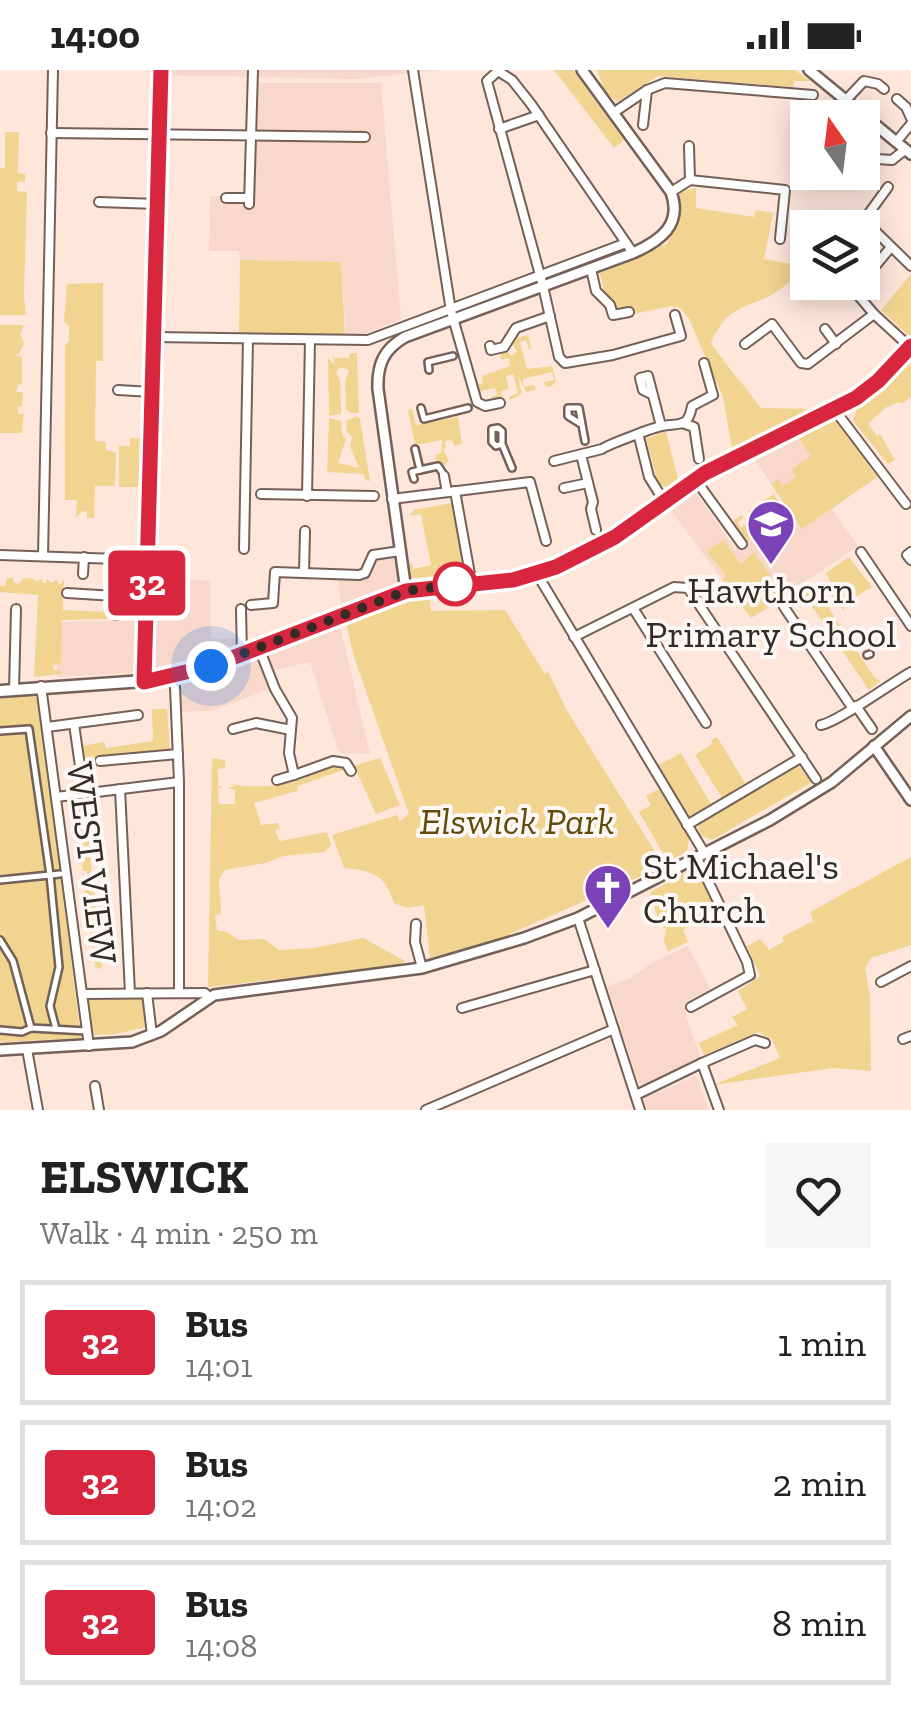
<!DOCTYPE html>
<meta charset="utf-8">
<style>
:root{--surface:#fff;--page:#f6f6f6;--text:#222;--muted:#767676;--line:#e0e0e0}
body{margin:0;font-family:"Zilla Slab",serif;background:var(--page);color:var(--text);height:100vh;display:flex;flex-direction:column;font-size:38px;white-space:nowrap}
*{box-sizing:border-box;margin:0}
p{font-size:32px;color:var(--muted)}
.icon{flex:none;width:55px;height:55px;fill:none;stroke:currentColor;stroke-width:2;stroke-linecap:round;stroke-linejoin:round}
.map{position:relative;height:1040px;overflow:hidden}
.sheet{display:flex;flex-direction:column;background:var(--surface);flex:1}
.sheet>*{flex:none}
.badge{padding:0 20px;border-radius:8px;font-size:35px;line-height:65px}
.needle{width:65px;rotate:346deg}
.tools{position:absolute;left:790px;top:30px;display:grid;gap:20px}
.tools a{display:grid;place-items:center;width:90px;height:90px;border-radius:0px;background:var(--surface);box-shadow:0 5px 25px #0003;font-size:50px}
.you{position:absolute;width:50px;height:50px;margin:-25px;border:8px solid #fff;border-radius:50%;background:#1a73e8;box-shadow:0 0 0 15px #1a73e833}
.map>.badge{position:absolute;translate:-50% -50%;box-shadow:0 0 0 5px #fff}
.round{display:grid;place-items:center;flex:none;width:105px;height:105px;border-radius:0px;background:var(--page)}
.summary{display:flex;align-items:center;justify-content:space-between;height:170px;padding:0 40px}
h1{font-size:48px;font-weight:700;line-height:75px}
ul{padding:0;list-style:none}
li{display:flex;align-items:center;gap:30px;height:125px;margin:0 20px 15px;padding:0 20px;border:5px solid var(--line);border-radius:0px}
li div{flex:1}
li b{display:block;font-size:38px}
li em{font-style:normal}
li .badge{min-width:110px;font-weight:700;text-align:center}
.status{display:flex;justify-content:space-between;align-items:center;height:70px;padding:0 50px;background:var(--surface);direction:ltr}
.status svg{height:28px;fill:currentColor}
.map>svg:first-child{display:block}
</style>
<div class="status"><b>14:00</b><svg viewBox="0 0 49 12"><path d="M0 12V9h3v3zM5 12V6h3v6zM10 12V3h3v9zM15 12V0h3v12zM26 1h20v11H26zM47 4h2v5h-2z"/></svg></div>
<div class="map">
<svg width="911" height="1040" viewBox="0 0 911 1040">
<rect width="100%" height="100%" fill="#fee6db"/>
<!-- built -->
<g fill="#f7d8ca">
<polygon points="164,0 439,0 356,9 164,5"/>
<polygon points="255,13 381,13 401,249 364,264 346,265 341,192 240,190 239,181 209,181 210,126 250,126"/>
<polygon points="834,346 877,407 832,439 858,476 751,548 669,438 694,420 735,479 790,442 753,387 769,382 774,376"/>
<polygon points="373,487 396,488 400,517 337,543 370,684 339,683 310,592 265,602 270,619 210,641 178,642 177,612 147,618 147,602 57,607 59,552 153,550 153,508 211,511 211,569 238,568 238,586 328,552 325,543 341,536 338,508 372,506"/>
<polygon points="688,876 710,919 687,931 686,947 701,988 643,1016 639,1014 607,916 629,909 655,891"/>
<polygon points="696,1006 709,1040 647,1040 643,1028"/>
</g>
<!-- green -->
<g fill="#f0d490">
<polygon points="554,0 573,0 624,70 614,78"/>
<polygon points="597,0 795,0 810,11 795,11 793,17 658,6 617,32 605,21"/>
<polygon points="5,62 19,62 18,103 25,104 25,112 17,112 17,121 27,122 24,225 26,245 0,245 0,98 5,98"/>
<path d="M696,118V138L754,147L756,140L773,143L764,189L802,196L803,202C791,210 777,224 763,229C734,241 725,242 711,273C727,297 745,316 761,338L809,339L732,378L723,327L689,249L681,238L672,236L633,244L630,235L618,238L604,222L600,203L667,174L680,144V122Z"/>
<polygon points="240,190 341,192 345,266 239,263"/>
<polygon points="911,204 911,265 909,266 881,240"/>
<polygon points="103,213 103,291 96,291 95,371 106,372 106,380 116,382 115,416 95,416 94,448 87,448 87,442 82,441 76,448 77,430 65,430 65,275 69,271 69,256 64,252 67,214"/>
<polygon points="0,255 24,255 20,264 24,274 19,284 14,285 22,287 22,314 18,315 16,322 23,322 22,336 18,337 18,344 24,344 22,363 0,363"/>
<polygon points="528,265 531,279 529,279 526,270 520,272 527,299 552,296 556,311 552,316 546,317 544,312 554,310 552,302 523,309 524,317 534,315 536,320 526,322 518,305 522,324 510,330 509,327 518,323 513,304 506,306 509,319 501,321 503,329 492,331 491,327 497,325 495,318 478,322 477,315 483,313 482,306 510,296 509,288 501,290 500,283 507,281 511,286 517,282 513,274 517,268"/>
<polygon points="350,283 357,283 359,343 351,343 346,339 345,312 349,300 340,297 336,303 340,310 341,344 329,346 328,288 335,295 332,284 334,288 349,288"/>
<polygon points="911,292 911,327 902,334 899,332 885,338 868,354 877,366 880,364 895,390 888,394 853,351 858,336 891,312"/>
<polygon points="412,339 416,355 458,347 462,374 454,376 452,370 445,371 446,378 443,380 449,390 444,396 437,392 435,385 441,383 442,370 415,375 408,340"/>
<polygon points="357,346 360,349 370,411 365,410 364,404 327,402 329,348 341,351 342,365 346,369 338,393 359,398 350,376 352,367 347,363 346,351"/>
<polygon points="834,346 877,407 802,459 771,414 778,409 783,416 796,407 792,399 811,386 797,365"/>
<polygon points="666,361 678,410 667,418 658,413 646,369"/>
<polygon points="130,368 144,369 143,417 119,417 119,376 130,376"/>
<polygon points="774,424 787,444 747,471 733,451 742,445 743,448 738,452 741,457 753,450 748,441"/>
<polygon points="451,433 465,504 411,508 410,494 412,493 413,499 431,495 421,444 409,446 414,440"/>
<polygon points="723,470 741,494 754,482 785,527 751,548 722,509 726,506 707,481"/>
<polygon points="849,487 872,517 848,531 843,540 829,523 833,517 826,503"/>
<polygon points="7,508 13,508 13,512 18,514 24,508 35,509 35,512 42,509 43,513 46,513 47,509 51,513 57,509 57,513 61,514 64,509 63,540 108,542 107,549 62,550 61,594 53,595 54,600 61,600 61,604 34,607 38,525 0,522 0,516 5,516"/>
<polygon points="814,516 874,607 880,611 869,620 803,523"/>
<path d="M430,527L431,541L505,540L545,604L548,601L566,639L664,796L489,873L430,888L424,835L407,838L394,833C385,804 372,801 344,798L332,765L397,745L400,751L409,744L354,587L346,553L401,531Z"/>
<polygon points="33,625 38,630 81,968 0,972 0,629"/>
<polygon points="152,639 167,639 170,681 96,686 97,698 88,699 82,676 104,672 106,678 153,671"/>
<polygon points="717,667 745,713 722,728 695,685 712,674 711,670"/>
<polygon points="681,683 711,734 689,747 658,695"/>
<path d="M212,688L225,690V698L218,699V716L223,717L218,719L219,734H235V720L229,718L234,716L230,714C257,719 288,716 312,705C321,701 324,695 333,692L346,699L298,716L297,721L254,733L261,755L278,753L280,758L275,761L280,771L327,762L331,775L325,782L283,786L266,793L225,800L219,809L221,844L215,845L217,860L227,862L239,870L264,869L279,880L314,878L363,868L405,891L396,896L208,917Z"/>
<polygon points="380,688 400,735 376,744 354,696"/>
<polygon points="798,695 812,712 712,770 700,765 698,758 700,753"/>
<polygon points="659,719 689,768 687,781 668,792 639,742 651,735 646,726"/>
<polygon points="74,729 84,729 102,899 95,897 96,883 93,883 94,871 90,861 94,860 93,855 90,855 92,842 88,842 90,831 86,828 85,820 88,819 84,806 87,806 87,801 83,801 82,793 86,790 81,787 84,776 80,774 79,766 82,762 78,760"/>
<polygon points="911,787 911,875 871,888 865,898 870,926 871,1001 833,998 713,1015 780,988 772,969 758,962 704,985 699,973 738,955 732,947 747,939 738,921 760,906 747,876 760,869 769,880 784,871 782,867 813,851 810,842"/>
<polygon points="689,800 697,802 713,832 683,860 688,872 668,881 664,871 666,859 661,855 650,827 651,822"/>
<polygon points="120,926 142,929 146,957 116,964 94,965 87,928"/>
</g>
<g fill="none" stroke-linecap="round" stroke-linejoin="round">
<!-- pedestrian casing -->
<g stroke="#746056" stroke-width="10">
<g id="pedestrian">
<polyline points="429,300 428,292 453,286"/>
<polyline points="421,338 424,349 468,338"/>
<polyline points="581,354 568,346 568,338 579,338 585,371"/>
<polyline points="502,374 496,376 492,372 492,359 498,358 502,361 502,374 512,398"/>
<polyline points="415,379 420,400 438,396 444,405"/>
<polyline points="414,409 412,402 420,400"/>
<polyline points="867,585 870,584"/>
<polyline points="0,661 29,659 50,805 59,897 50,936 56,959"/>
<polyline points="0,810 60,804"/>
<polyline points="0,870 13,891 31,958 87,961"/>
<polyline points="0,960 22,962 31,958"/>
</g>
</g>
<!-- minor casing -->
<g stroke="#746056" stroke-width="12">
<g id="minor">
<polyline points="413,0 451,241 477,332 485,336 500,333"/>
<polyline points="897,29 906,37 911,48"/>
<polyline points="846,30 864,11 878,14 884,19"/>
<polyline points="613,43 647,20 665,13 813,25"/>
<polyline points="643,55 647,20"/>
<polyline points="499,59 539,45"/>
<polyline points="51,63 365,67"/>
<polyline points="896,72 911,54"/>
<polyline points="689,76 690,110"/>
<polyline points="862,88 892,90 906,79"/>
<polyline points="888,117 864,150 911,196"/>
<polyline points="671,122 690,110 785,120 780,169"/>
<polyline points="226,128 249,128"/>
<polyline points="99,132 157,134"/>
<polyline points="249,134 253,0"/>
<polyline points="633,183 531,34 512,10 498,1 487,11 543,216 559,287 565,293 613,285 681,266 675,245"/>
<polyline points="591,199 596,221 610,235 613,245 629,242"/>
<polyline points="862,212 891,177"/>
<polyline points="862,212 857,224 874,244"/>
<polyline points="825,259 836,274"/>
<polyline points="154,267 368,270 626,173"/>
<polyline points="745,274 772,254 801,293 808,294 874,244 910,277"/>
<polyline points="490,276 491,280 504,277 516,258 550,246"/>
<polyline points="118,320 152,322"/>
<polyline points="653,325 643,320 640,308 648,306 661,356"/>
<polyline points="834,339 906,434"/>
<polyline points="682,353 694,357 699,389"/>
<polyline points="639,367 649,407 664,431"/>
<polyline points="581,385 593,432 591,439 596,460"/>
<path d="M554,391L602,379C607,375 655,357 662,356C670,354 680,356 686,351C690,347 691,341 692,336L713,325L704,293"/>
<polyline points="444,406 447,422"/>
<polyline points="695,409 742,474"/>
<polyline points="564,418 588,413"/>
<polyline points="455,421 470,504"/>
<polyline points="261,424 374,426"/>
<polyline points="307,426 310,270"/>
<polyline points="392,429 530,412 546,471"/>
<polyline points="244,479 248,269"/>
<polyline points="861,482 911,556"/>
<polyline points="911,482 907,485 911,490"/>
<polyline points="0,485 147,490"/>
<polyline points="43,486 53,0"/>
<polyline points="304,503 305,461"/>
<polyline points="83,504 84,487"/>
<polyline points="537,504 705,784"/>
<polyline points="67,523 115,526 116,545"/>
<polyline points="251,535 273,533 275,502 359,505 365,503 373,485 400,481"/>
<polyline points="784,537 851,636"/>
<polyline points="633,538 706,653"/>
<polyline points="241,539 242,585"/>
<polyline points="574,567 674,517 688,518 816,709"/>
<polyline points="259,578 275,619 292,648 289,683 294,705 277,710"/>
<polyline points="41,616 89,976"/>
<polyline points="175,617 179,712 179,923"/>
<polyline points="14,620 16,539"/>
<polyline points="856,636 872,659"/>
<polyline points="74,654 84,724"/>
<path d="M821,655C838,652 890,614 911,602"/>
<polyline points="47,657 138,645"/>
<polyline points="233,659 256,653 291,660"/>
<polyline points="100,691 178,684"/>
<polyline points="294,705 333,691 346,693 351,701"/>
<polyline points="120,719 130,923"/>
<polyline points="56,727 179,712"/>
<polyline points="687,755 802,687"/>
<polyline points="578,848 640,1040"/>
<polyline points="416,854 415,872 422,898"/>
<polyline points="881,912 911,896"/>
<polyline points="147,923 152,965"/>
<polyline points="82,924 205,923 208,927"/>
<polyline points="691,937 750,905 747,892 697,788"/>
<polyline points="462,938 595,900"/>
<polyline points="903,969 911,966"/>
<polyline points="27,979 38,1040"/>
<polyline points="702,993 755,970 765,973"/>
<polyline points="95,1016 99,1040"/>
<polyline points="636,1025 702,993 719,1040"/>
<polyline points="426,1040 614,959"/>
</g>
</g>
<!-- tertiary casing -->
<g stroke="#746056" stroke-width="14">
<g id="tertiary">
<polyline points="809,0 911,84"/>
<path d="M406,521L378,319C377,294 384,279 405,267L633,183C660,171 683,155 671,122L582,0"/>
<polyline points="144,612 161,0"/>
<polyline points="874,676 911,730"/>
<polyline points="0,980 132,972 161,961 214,925 422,898 524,868 578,848 770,750 832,712 911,646"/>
</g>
</g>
<!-- secondary casing -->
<g stroke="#746056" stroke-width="15">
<polyline id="secondary" points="0,621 158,610 242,585 406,521 513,511 537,504 615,467 705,403 856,328 878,311 911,276"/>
</g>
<!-- pedestrian -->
<use href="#pedestrian" stroke="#fff" stroke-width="5"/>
<!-- minor -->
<use href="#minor" stroke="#fff" stroke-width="8"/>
<!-- tertiary -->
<use href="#tertiary" stroke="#fff" stroke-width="9"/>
<!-- secondary -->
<use href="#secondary" stroke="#fff" stroke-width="10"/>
</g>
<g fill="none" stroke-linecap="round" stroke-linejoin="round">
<!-- line casing -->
<g stroke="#fff" stroke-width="22">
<polyline id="line" points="161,0 144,612 211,596 406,521 513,510 556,497 615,467 705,403 856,328 878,311 911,276"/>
</g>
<!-- line -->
<use href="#line" stroke="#d7263d" stroke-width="15"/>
<!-- walk -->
<polyline stroke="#342b27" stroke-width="10" stroke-dasharray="0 18" points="211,596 406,521 460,514 455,514"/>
</g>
<!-- icons -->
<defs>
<g id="school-pin" transform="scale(2.5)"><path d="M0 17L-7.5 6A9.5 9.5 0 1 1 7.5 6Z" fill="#7c43b9" stroke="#fdf8f5"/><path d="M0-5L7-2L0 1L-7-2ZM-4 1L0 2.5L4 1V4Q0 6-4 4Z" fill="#fff"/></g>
<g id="church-pin" transform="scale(2.5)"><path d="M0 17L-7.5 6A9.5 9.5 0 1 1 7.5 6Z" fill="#7c43b9" stroke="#fdf8f5"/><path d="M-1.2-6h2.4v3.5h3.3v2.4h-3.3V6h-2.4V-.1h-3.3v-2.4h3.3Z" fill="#fff"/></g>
</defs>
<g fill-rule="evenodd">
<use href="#school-pin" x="771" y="454"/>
<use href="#church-pin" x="608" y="818"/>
</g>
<!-- markers -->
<circle fill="#fff" stroke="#d7263d" stroke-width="5" cx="455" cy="514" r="20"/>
<g text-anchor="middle" stroke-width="8" stroke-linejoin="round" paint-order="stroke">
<!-- poi labels -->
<g font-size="38" fill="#342b27" stroke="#fdf8f5">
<text x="771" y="533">Hawthorn<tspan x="771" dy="44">Primary School</tspan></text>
<text x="643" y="809" text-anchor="start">St Michael's<tspan x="643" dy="44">Church</tspan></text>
</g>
<!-- park labels -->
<g font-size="38" font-style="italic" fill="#624c09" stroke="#fdf8f5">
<text x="517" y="764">Elswick Park</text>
</g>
<!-- street labels -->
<g font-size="38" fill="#342b27" stroke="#fdf8f5">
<text transform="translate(92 793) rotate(83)" y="13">WEST VIEW</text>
</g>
</g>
</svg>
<div class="tools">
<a><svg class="needle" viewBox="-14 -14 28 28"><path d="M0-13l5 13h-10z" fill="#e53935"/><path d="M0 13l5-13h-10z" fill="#767676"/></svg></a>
<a><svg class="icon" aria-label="layers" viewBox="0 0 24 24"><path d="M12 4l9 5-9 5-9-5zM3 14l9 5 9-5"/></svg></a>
</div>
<div class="you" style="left:211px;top:596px"></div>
<b class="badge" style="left:147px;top:513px;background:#d7263d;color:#fff">32</b>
</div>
<section class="sheet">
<div class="summary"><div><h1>ELSWICK</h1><p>Walk · 4 min · 250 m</p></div><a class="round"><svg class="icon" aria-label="heart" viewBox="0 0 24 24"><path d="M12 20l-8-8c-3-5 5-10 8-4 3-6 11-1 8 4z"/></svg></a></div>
<ul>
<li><span class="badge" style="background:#d7263d;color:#fff">32</span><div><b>Bus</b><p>14:01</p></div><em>1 min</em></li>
<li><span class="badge" style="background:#d7263d;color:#fff">32</span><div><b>Bus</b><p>14:02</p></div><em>2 min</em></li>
<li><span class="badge" style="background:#d7263d;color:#fff">32</span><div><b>Bus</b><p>14:08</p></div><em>8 min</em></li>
</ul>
</section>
